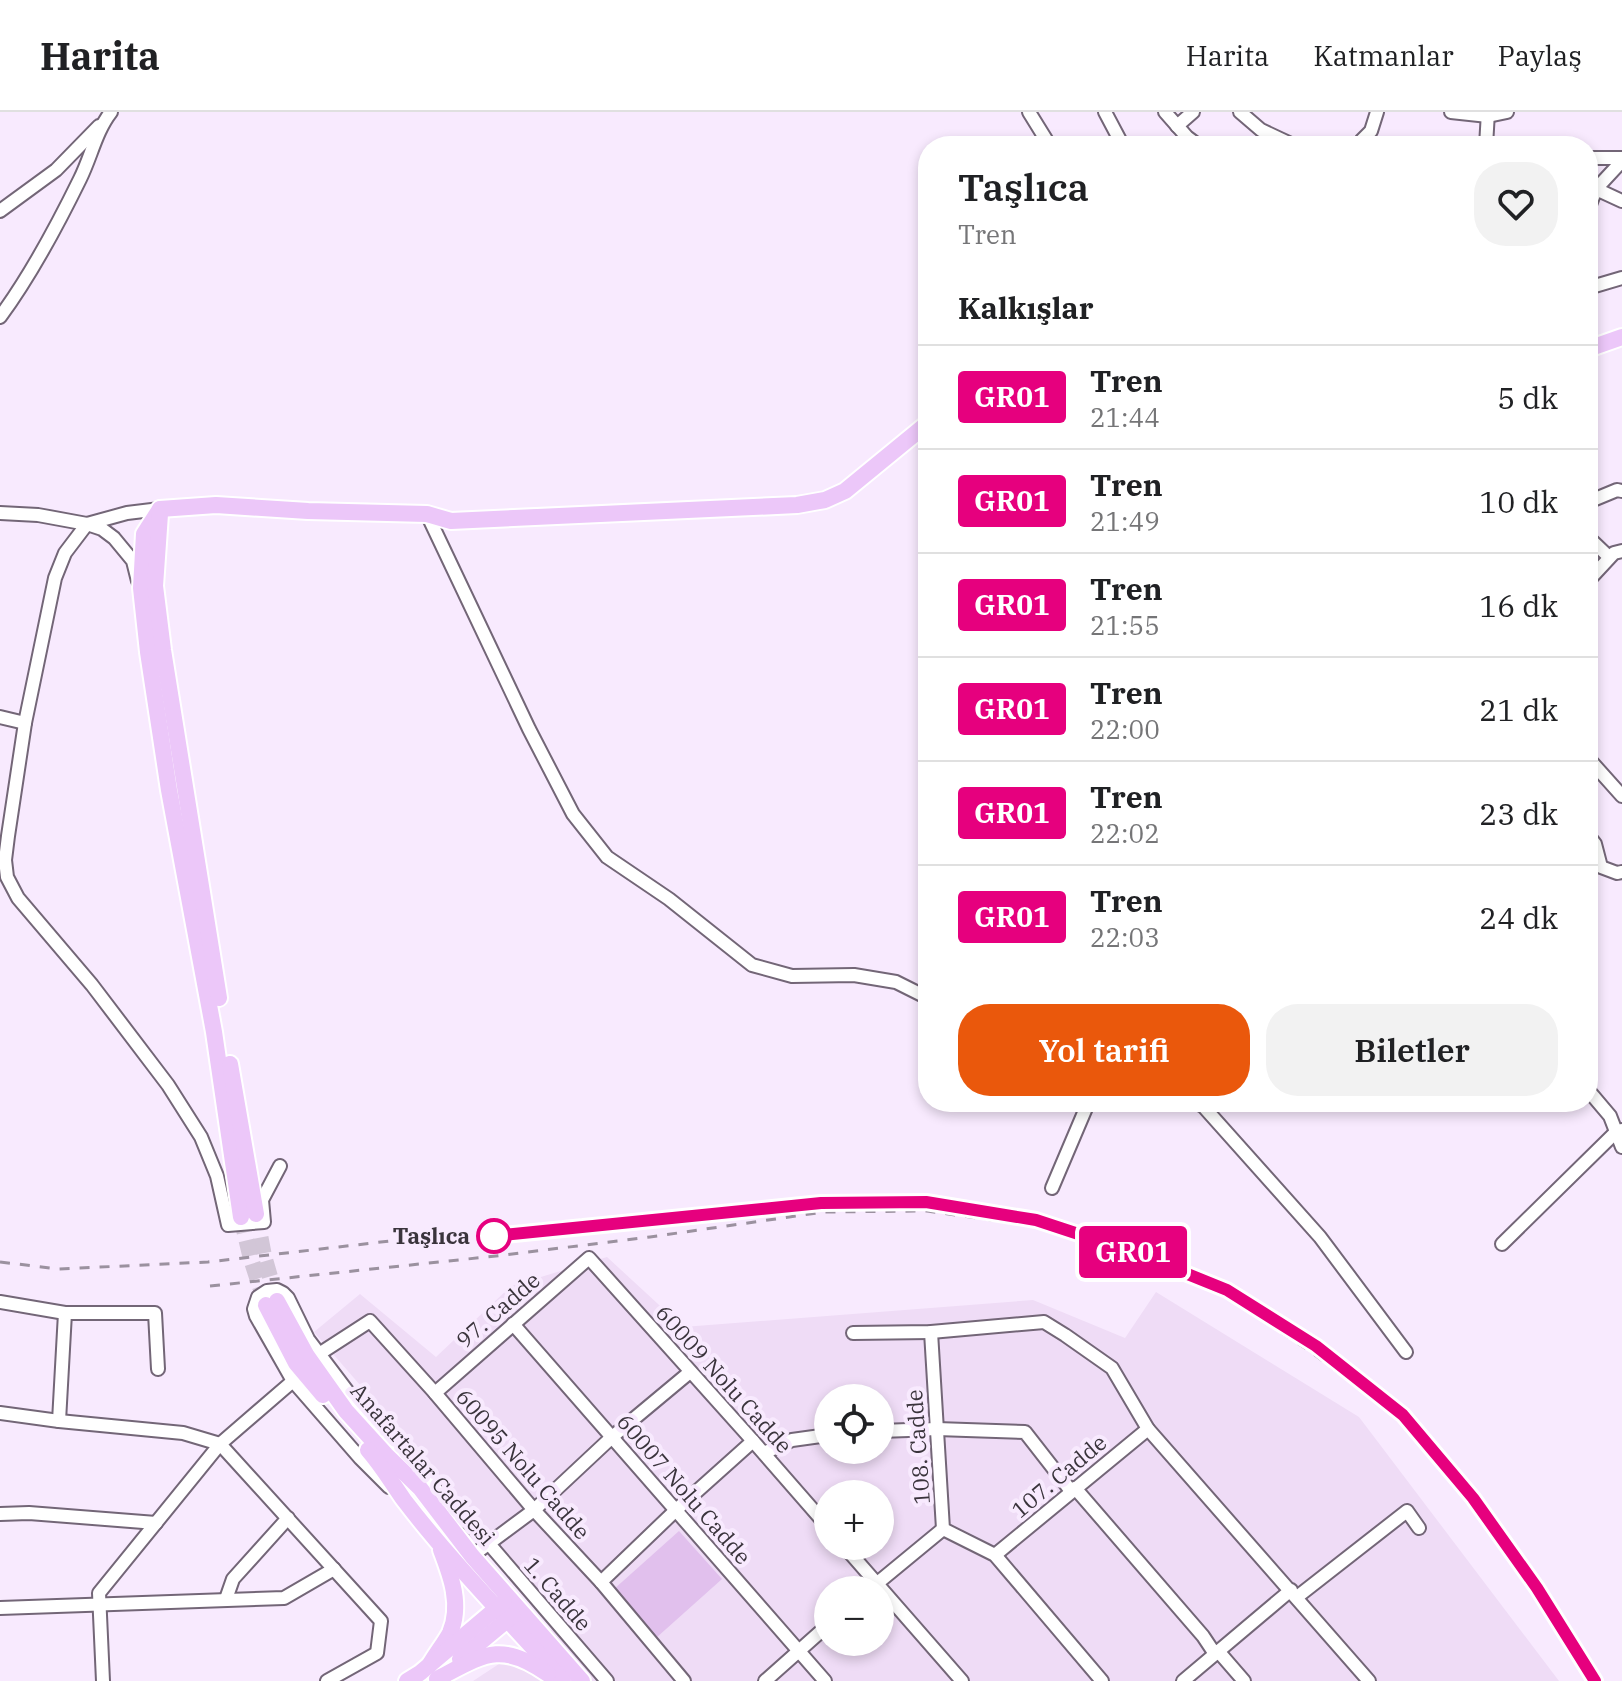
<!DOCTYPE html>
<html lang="tr">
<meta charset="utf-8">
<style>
:root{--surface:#fff;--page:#f2f2f2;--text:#202124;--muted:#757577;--line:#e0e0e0;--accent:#ea580c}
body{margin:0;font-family:"IBM Plex Serif",serif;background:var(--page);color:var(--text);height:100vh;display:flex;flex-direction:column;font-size:30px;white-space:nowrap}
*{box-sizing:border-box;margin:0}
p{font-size:26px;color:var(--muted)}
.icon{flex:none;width:44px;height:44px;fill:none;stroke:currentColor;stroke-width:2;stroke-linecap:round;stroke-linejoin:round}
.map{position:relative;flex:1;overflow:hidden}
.details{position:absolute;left:918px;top:24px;width:680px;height:976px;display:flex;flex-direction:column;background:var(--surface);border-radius:32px;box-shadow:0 4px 12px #0003}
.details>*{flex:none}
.badge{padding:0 16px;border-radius:6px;font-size:28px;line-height:52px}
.buttons{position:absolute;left:814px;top:1272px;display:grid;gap:16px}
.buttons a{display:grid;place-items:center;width:80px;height:80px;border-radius:50%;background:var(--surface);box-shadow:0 4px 12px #0003;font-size:40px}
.map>.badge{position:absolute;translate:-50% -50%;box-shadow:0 0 0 4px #fff}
h2{padding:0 40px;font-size:30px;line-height:72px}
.round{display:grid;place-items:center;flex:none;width:84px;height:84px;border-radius:32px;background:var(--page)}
.summary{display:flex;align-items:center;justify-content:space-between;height:136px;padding:0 40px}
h1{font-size:38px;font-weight:600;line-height:60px}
.cta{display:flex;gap:16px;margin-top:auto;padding:16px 40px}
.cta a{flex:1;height:92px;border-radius:32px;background:var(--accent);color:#fff;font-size:32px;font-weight:600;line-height:92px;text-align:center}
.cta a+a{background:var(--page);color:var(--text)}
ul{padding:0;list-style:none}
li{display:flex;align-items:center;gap:24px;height:104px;padding:0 40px;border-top:2px solid var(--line)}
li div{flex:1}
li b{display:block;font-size:30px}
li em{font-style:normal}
li .badge{min-width:88px;font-weight:700;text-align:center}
header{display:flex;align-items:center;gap:48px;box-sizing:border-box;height:112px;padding:0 40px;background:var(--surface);border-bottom:2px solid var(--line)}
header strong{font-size:38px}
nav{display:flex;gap:44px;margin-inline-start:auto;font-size:28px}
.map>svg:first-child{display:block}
</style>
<header>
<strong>Harita</strong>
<nav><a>Harita</a><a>Katmanlar</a><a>Paylaş</a></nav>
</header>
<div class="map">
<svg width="1622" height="1569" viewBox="0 0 1622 1569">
<rect width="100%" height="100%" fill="#f8eafe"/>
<!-- built -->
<path fill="#efdcf6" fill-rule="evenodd" d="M607,1145L683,1215L1033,1188L1125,1226L1156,1180L1359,1305L1559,1569H473L565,1509L314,1220L360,1182L436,1245L511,1174ZM828,1286H880V1338H828ZM828,1382H880V1434H828ZM828,1478H880V1530H828Z"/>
<!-- green -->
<polygon fill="#e1c0ed" points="679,1419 722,1467 656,1526 613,1478"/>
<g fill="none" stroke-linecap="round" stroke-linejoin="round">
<!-- major-tunnel -->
<g stroke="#d2c6d7" stroke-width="16" stroke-dasharray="16 8" stroke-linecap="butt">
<polyline points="256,1102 264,1144 277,1189"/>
<polyline points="241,1105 251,1147 266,1193"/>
</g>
<!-- minor casing -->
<g stroke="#736677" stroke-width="16">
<g id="minor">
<polyline points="1029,0 1050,34"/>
<polyline points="1105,0 1123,34"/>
<polyline points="1165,0 1187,25 1199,34"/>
<polyline points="1240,0 1261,18 1295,34"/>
<polyline points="1451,0 1488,4 1507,0"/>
<polyline points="1177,14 1193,0"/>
<polyline points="1360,34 1361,29 1371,19 1377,0"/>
<polyline points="1486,34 1488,0"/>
<polyline points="1588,46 1622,46"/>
<polyline points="1596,77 1622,49"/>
<polyline points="1588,98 1596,77 1622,89"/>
<polyline points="0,99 56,58 99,14"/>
<polyline points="1588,176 1622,166"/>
<path d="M0,205C31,163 57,114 80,67C91,45 96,19 111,0"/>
<polyline points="1588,390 1617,378 1622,379"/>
<polyline points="160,397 127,401 87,412 65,441 55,466 25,611 8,724 5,748 7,765 18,786 92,873 168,973 201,1025 217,1064 228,1113 264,1110 262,1088 280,1054"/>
<polyline points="0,401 38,403 87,412 102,417 114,426 133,449 138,469"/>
<polyline points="427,402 529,617 573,702 607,745 669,787 752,853 792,864 854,863 896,870 928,886"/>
<polyline points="1588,425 1609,445"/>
<polyline points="1588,469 1614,441 1622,439"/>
<polyline points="0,605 25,611"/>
<polyline points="1588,646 1622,684"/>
<polyline points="1588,723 1595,732 1601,755 1617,761 1622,760"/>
<polyline points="1588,978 1610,1004 1622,1035"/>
<polyline points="1195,990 1203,994 1320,1125 1406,1240"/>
<polyline points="1052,1076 1086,996 1086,990"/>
<polyline points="1502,1132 1616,1020 1622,1018"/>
<polyline points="0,1190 65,1201 155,1201 158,1257"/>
<polyline points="513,1212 825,1569"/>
<polyline points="931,1220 943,1417 995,1443 1102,1569"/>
<polyline points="853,1221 931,1220 1044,1210 1065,1223 1112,1256 1148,1317 1369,1569"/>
<polyline points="319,1242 370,1209 435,1281 534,1398 601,1470 684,1569"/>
<polyline points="435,1281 589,1146 753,1329 828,1415"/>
<polyline points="0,1301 59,1309 183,1321 220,1332 381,1509 377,1541 327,1569"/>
<polyline points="59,1309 65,1201"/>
<polyline points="880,1319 937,1317 1025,1320 1071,1379"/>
<polyline points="764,1341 792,1328 828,1323"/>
<polyline points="389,1375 360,1346 293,1269 256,1204 254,1197 258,1185 267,1179 277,1178 283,1181 288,1186 308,1227 370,1309 490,1433 607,1569"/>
<polyline points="1075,1376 1203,1524 1215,1542"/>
<polyline points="0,1402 29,1401 156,1411"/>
<polyline points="844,1434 962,1569"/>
<polyline points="995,1443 1148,1317"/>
<polyline points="472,1444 534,1398 612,1325 690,1260"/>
<polyline points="601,1470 676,1398 753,1329"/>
<polyline points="869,1478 943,1417"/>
<polyline points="1297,1485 1407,1399 1419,1416"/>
<polyline points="226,1487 233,1467 288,1406"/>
<polyline points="0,1496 284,1486 334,1457"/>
<polyline points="1218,1539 1244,1569"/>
<polyline points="103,1569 99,1481 220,1332 293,1269"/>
<polyline points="765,1569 828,1513"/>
<polyline points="1183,1569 1291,1478"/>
</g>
</g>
<!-- major casing -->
<g stroke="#fff" stroke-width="20">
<g id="major">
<polyline points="1588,237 1622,225"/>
<polyline points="160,397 216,393 308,399 427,402 451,409 797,393 825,388 845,379 928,311"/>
<polyline points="160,397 144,422 141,476 148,540 169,678 214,920 241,1105"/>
<polyline points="160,402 155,474 163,538 219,886"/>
<polyline points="230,952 256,1102"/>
<polyline points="277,1189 307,1244 346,1299 386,1343 420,1376 472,1444 582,1569"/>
<polyline points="266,1193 296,1251 323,1283"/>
<path d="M368,1338C382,1354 392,1371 404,1388C453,1452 510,1509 563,1569"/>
<polyline points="460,1547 513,1503"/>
<path d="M429,1554C435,1543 444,1532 450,1521C462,1493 451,1464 441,1438"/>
<path d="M437,1567C483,1543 500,1528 548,1562"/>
<polyline points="407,1569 420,1561 504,1490"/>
</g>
</g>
<!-- minor -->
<use href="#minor" stroke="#fff" stroke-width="12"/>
<!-- major -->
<use href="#major" stroke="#ecc7f9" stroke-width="16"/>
<!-- rail -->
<g stroke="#9b919f" stroke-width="3" stroke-dasharray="10 10" stroke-linecap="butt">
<polyline points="0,1150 59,1157 208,1150 494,1117 820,1085 927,1085 1037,1102 1136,1134 1229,1172 1321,1229 1407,1300 1479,1383 1542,1474 1601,1569"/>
<polyline points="210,1174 496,1144 650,1125 824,1100 927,1099 1034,1114 1131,1146 1224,1183 1311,1240 1380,1292"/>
<polyline points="1438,1353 1468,1389 1496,1429"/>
</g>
</g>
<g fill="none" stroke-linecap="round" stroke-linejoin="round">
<!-- line casing -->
<g stroke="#fff" stroke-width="18">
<polyline id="line" points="494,1124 821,1091 926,1090 1036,1108 1133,1140 1227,1178 1316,1234 1403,1303 1473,1386 1537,1476 1595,1569"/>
</g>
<!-- line -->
<use href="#line" stroke="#e6007e" stroke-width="12"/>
</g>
<!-- markers -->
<circle fill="#fff" stroke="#e6007e" stroke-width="4" cx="494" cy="1124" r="16"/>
<g text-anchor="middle" stroke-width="8" stroke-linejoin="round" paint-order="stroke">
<!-- stop labels -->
<g font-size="22" font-weight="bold" fill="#3a343c" stroke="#f8eafe" text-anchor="end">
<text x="470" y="1132">Taşlıca</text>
</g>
<!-- street labels -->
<g font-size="22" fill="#3a343c" stroke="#f8eafe">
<text transform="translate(498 1198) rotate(-41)" y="8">97. Cadde</text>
<text transform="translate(724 1267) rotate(48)" y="8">60009 Nolu Cadde</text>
<text transform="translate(918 1335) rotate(-94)" y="8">108. Cadde</text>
<text transform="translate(423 1352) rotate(49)" y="8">Anafartalar Caddesi</text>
<text transform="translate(523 1352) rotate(49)" y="8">60095 Nolu Cadde</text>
<text transform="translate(1059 1364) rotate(-40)" y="8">107. Cadde</text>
<text transform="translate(684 1377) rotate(49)" y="8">60007 Nolu Cadde</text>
<text transform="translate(558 1482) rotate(49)" y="8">1. Cadde</text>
</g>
</g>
</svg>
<div class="buttons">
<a><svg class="icon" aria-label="locate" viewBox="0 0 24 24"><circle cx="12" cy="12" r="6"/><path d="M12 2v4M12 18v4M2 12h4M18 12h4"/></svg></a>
<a>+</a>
<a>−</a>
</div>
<b class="badge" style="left:1133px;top:1140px;background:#e6007e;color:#fff">GR01</b>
<section class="details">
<div class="summary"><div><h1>Taşlıca</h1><p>Tren</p></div><a class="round"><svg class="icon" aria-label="heart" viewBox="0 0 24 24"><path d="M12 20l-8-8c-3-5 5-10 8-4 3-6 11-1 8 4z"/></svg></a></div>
<h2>Kalkışlar</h2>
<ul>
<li><span class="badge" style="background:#e6007e;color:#fff">GR01</span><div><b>Tren</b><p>21:44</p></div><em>5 dk</em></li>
<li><span class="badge" style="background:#e6007e;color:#fff">GR01</span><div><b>Tren</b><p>21:49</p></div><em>10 dk</em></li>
<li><span class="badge" style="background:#e6007e;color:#fff">GR01</span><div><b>Tren</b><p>21:55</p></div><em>16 dk</em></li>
<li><span class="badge" style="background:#e6007e;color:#fff">GR01</span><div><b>Tren</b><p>22:00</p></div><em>21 dk</em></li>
<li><span class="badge" style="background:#e6007e;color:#fff">GR01</span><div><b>Tren</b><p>22:02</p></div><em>23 dk</em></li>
<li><span class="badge" style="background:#e6007e;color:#fff">GR01</span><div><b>Tren</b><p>22:03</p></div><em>24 dk</em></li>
</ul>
<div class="cta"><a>Yol tarifi</a><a>Biletler</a></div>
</section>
</div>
